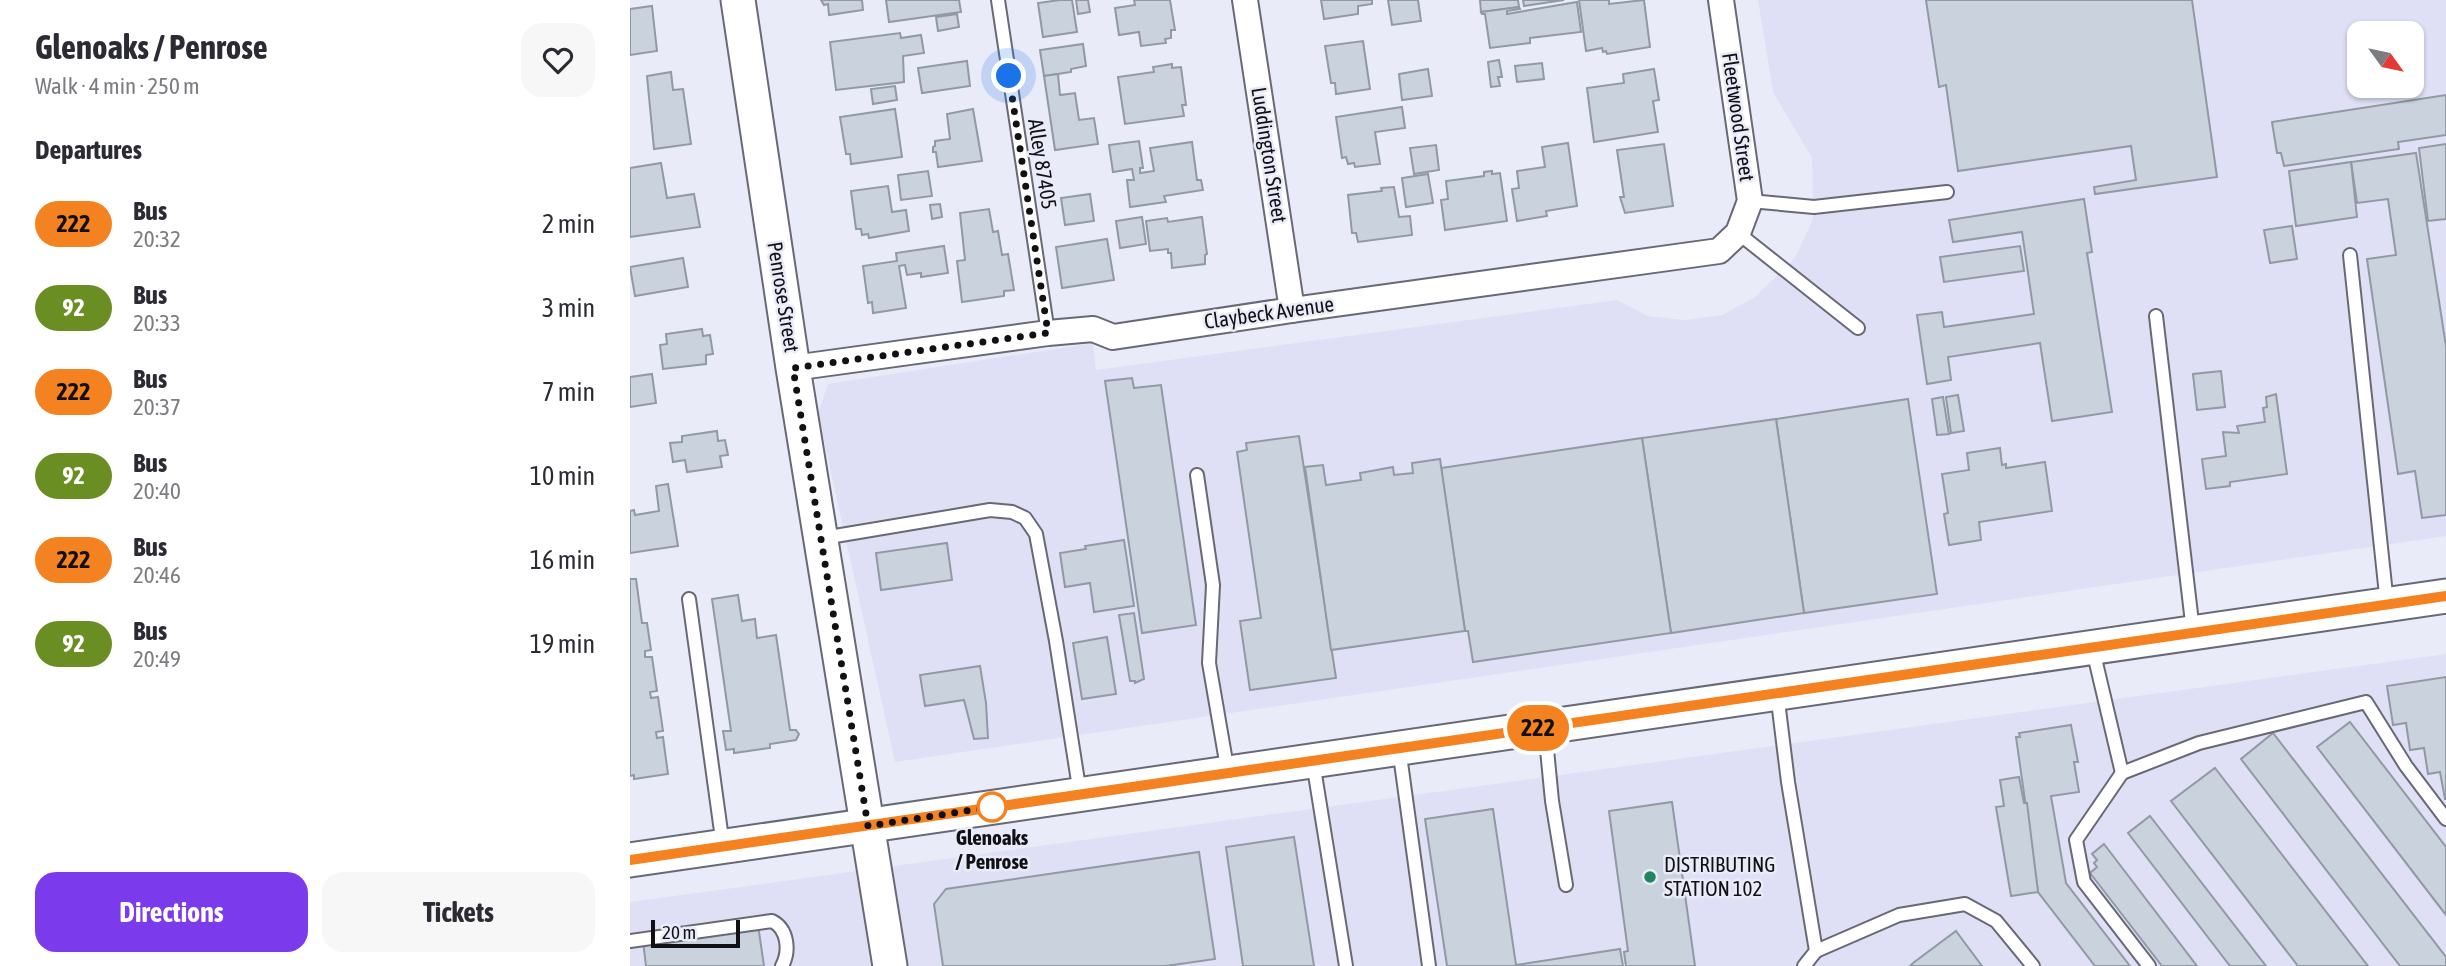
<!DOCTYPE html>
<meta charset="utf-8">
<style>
:root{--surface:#fff;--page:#f7f7f7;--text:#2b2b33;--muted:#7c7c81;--accent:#7c3aed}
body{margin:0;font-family:"Asap Condensed",sans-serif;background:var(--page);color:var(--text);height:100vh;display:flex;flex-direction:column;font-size:26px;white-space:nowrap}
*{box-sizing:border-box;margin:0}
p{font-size:23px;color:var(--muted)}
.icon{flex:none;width:38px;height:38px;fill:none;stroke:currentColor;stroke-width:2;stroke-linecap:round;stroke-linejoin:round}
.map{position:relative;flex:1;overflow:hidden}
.side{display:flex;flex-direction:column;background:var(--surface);width:630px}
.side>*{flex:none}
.badge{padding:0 14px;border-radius:23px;font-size:24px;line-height:46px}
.needle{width:46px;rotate:123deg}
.fabs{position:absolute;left:1717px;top:21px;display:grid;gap:14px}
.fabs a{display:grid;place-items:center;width:77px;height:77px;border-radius:14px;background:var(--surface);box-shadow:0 2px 5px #0004;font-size:35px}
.scale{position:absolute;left:21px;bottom:18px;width:89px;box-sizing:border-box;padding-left:7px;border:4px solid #111115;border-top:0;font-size:19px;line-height:24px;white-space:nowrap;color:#111115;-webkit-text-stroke:5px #eaebf9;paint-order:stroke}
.you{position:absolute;width:35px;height:35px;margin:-18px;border:5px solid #fff;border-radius:50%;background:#1a73e8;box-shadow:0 0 0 10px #1a73e833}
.map>.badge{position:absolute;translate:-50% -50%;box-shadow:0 0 0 4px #fff}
h2{padding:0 35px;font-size:26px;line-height:63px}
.round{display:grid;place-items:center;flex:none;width:74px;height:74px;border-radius:21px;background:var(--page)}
.headline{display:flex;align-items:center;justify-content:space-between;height:119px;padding:0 35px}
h1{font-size:33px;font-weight:700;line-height:52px}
.primary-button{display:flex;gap:14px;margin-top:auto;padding:14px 35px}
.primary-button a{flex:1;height:80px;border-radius:21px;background:var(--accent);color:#fff;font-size:28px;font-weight:700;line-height:80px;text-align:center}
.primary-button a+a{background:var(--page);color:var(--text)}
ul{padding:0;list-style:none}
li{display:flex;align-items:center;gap:21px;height:84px;padding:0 35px}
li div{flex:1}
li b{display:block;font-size:26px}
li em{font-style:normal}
li .badge{min-width:77px;font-weight:700;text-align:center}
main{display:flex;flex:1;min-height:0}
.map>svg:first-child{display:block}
</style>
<main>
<section class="side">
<div class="headline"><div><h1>Glenoaks / Penrose</h1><p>Walk · 4 min · 250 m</p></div><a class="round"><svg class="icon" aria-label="heart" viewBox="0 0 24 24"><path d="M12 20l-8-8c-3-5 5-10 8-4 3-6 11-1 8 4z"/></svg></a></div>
<h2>Departures</h2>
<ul>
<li><span class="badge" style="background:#f58220;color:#111">222</span><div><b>Bus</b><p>20:32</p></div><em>2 min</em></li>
<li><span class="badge" style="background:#6b8e23;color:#fff">92</span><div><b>Bus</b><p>20:33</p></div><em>3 min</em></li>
<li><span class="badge" style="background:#f58220;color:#111">222</span><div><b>Bus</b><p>20:37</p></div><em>7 min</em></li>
<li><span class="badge" style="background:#6b8e23;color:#fff">92</span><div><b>Bus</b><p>20:40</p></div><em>10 min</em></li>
<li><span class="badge" style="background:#f58220;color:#111">222</span><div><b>Bus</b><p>20:46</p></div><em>16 min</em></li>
<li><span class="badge" style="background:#6b8e23;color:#fff">92</span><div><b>Bus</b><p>20:49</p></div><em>19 min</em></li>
</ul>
<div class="primary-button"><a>Directions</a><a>Tickets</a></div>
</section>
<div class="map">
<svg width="1816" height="966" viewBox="0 0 1816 966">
<rect width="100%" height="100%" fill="#eaebf9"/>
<!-- built -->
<g fill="#dfe0f6" fill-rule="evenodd">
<path d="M1128,0H1816V536L265,762L188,414L198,384L463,343L466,370L987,300L1018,316L1054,320L1092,315L1125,297L1165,258L1183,219L1182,158L1143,92ZM1729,33H1782V86H1729Z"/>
<polygon points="1816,654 1816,966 0,966 0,902"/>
</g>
<!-- building -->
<g fill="#cad2de" stroke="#9199a4" stroke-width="2">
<polygon points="191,0 232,0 233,10 199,15 198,4 194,5"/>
<polygon points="256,0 329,0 331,12 259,22"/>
<polygon points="430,0 442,0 447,32 413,37 408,3"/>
<polygon points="446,0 458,0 460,12 448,14"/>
<polygon points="504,0 540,0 545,30 541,30 541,38 535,39 536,43 511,46 509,32 489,35 485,8 505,5"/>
<polygon points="691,0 742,0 742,4 728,6 728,14 694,19"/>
<polygon points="758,0 788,0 791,21 762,25"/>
<polygon points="850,0 888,0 889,7 851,12"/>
<polygon points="893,0 934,0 894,6"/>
<polygon points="949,0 979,0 979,4 1014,0 1020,47 977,54 976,51 973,52 972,48 956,51"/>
<polygon points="1296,0 1562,0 1587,177 1465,194 1464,187 1506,180 1501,146 1328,171 1316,85 1309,87"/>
<polygon points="947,2 951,32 900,38 900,43 860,48 855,14 852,14 851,12 889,7 890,9 877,11 877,14"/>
<polygon points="22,6 27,51 0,55 0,9"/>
<polygon points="327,14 329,27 308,31 306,17"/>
<polygon points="270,33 271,38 291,35 294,53 273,56 274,82 206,90 200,42"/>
<polygon points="733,41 740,89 706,94 705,83 701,83 695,46"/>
<polygon points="453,44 456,66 441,69 441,72 414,76 410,50"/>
<polygon points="869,60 872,77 868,77 870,86 861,87 858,62"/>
<polygon points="337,61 340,86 292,93 288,68"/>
<polygon points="912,63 914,79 887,82 885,66"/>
<polygon points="542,64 542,68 551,67 556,105 552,105 554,116 495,124 488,77 524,72 523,67"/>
<polygon points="798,69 802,96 772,100 769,74"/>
<polygon points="1024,69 1029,100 1023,101 1028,132 964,142 957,88 994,83 993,74"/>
<polygon points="41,72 43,90 53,89 61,144 24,149 17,76"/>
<polygon points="428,74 430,95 445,93 449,120 464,118 468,144 425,150 414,76"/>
<polygon points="265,86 267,100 243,104 241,89"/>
<polygon points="1816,95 1816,135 1768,142 1769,149 1654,166 1651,153 1647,153 1642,122"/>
<polygon points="772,107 775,128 745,132 750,164 725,167 724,163 718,164 716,157 712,158 706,117"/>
<polygon points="265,109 272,157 221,164 220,154 216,154 210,117"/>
<polygon points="343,109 352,161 308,167 306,152 303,152 303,147 305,146 305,141 320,139 317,114"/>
<polygon points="509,141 513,168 510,168 510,173 524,171 520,148 562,142 567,180 571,180 573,190 534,196 536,202 500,207 497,180 504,180 502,169 483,172 479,145"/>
<polygon points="938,143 947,206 916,211 917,216 887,221 882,189 889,188 887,171 915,167 912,147"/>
<polygon points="1034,144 1043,206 995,213 990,197 994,197 987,150"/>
<polygon points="1816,144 1816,219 1798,221 1789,148"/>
<polygon points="806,145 809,170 784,174 780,148"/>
<polygon points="1786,153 1816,346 1816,515 1792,518 1785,471 1768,474 1737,259 1766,255 1758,199 1727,203 1721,162"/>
<polygon points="1721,162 1727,217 1666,226 1659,171"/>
<polygon points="31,163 37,198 64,194 70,227 0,237 0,168"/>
<polygon points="298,171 302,196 271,200 268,175"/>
<polygon points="862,171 862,174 870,173 877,221 815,230 811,200 818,199 816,181 854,176 854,172"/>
<polygon points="798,174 803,203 776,207 772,178"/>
<polygon points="258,186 262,212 276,210 279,231 239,238 238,234 232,235 231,229 226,229 221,191"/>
<polygon points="764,187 769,217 780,216 782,235 728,242 726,233 722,233 718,195 752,191 751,188"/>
<polygon points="460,194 464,221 435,225 431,198"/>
<polygon points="1454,199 1462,252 1457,253 1482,412 1422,421 1410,343 1318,357 1321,380 1297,384 1287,315 1312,312 1314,327 1404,314 1392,232 1323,242 1319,220"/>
<polygon points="310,204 312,217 302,219 300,205"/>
<polygon points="359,209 363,232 368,231 372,255 378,254 384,290 374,291 374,296 332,302 327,261 335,260 330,213"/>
<polygon points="512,217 516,244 490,248 486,221"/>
<polygon points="572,217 577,254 575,255 575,264 542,268 541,253 538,253 538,249 520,251 516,221 537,218 538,222"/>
<polygon points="1662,226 1667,259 1640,263 1634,230"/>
<polygon points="477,239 484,280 432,288 426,247"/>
<polygon points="314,246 318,273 291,277 291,273 277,275 275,265 269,266 276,308 243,313 242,302 238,303 233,266 267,261 266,253"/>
<polygon points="1390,246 1394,271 1314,282 1310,257"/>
<polygon points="53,258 58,287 5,296 0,267"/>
<polygon points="72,329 73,336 80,335 83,354 76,355 76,364 33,369 30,345 37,344 36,334"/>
<polygon points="1591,371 1595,407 1567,410 1563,374"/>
<polygon points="22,374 26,403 0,407 0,377"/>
<polygon points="502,378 504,388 531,385 566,625 512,633 475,381"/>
<polygon points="1646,394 1657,474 1600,482 1600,486 1576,489 1572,459 1596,456 1593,432 1609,433 1607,426 1635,422 1633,408 1637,407 1636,397"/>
<polygon points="1328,395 1334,431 1321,433 1316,397"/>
<polygon points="1313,397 1319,434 1307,435 1302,399"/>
<polygon points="1278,399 1307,594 1174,613 1146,419"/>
<polygon points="1146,419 1174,613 1041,633 1012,438"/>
<polygon points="87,431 88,441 95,440 98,455 90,456 92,467 57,472 55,460 43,462 40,443 52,442 52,436"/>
<polygon points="669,436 706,678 620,690 610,621 631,618 607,452 617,450 616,443"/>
<polygon points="1012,438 1041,633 843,662 838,631 835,631 811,468"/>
<polygon points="1370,448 1372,465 1376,464 1376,468 1415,462 1422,511 1349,522 1351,540 1319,545 1314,514 1318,513 1312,474 1339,470 1337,453"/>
<polygon points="810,459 835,631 701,650 675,467 693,465 696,485 731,480 730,473 763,467 764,475 783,473 782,463"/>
<polygon points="38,484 48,546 0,553 0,511 4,510 5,515 29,511 26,486"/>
<polygon points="494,540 504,606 464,612 460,583 435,587 430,553 456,549 455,546"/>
<polygon points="317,543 322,580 251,590 246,553"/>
<polygon points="0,579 6,579 12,623 17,623 21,650 15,651 15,657 22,657 27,691 20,692 21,698 28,697 33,731 26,732 27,738 33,737 38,774 4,779 4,775 0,776"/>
<polygon points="108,595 112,621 125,619 127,638 146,635 160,730 166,730 169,734 166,740 140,744 140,748 104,753 104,749 96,750 93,731 101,731 82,599"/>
<polygon points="504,613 514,679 505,683 505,681 500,681 489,615"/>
<polygon points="477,637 486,694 452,699 443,643"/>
<polygon points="350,666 356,703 358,738 344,739 334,700 295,706 290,675"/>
<polygon points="1816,677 1816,799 1815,799 1810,772 1798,774 1794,748 1780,750 1776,723 1763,725 1757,686"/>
<polygon points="1720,722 1816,847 1816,915 1687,747"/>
<polygon points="1441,725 1448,762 1444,762 1449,792 1421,796 1436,883 1500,966 1465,966 1408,892 1386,737 1390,737 1389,733"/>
<polygon points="1643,733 1816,957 1816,966 1770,966 1611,759"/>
<polygon points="1585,768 1738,966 1668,966 1541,801"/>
<polygon points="1389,777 1394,803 1397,803 1408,892 1381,896 1366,807 1374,806 1370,780"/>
<polygon points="1042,802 1065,966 996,966 994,952 998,951 979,811"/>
<polygon points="863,809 886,965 990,949 993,966 817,966 795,819"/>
<polygon points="1520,816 1636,966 1600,966 1498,833"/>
<polygon points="664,837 684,966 613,966 596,847"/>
<polygon points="1474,844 1567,966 1532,966 1460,873 1467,867 1464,863 1467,860 1462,854"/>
<polygon points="569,852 585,959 536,966 313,966 304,904 316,889"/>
<polygon points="128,925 134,966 16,966 13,941"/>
<polygon points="1326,931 1352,966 1280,966 1283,963"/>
</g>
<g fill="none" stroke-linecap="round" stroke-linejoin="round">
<!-- lane casing -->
<g stroke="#686975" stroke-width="16">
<g id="lane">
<polyline points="368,0 418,333"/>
<polyline points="1120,201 1184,207 1317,192"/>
<polyline points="1108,233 1228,328"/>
<polyline points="1720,255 1757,604"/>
<polyline points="1526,316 1563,631"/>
<polyline points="567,475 583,585 579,663 598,773"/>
<polyline points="193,538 360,510 382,512 395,518 406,534 426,641 450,794"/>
<polyline points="59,599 93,846"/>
<polyline points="1463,650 1492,773 1569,743 1736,702 1776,766 1816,819"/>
<polyline points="1147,693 1158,782 1186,951 1174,966"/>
<polyline points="915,729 922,801 936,885"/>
<polyline points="769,748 799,966"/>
<polyline points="683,762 716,966"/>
<polyline points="1492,773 1446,840 1454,882 1519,966"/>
<path d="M0,941L142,921C158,929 160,951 152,966"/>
<polyline points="1186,951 1269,915 1335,904 1366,921 1403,966"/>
</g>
</g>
<!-- street casing -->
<g stroke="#686975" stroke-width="28">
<g id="street">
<polyline points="615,0 662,310"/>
<polyline points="163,368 418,333 463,329 483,337 662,310 1089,251 1108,233 1120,201 1091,0"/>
</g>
</g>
<!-- secondary casing -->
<g stroke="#686975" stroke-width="37">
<g id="secondary">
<polyline points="108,0 163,368 260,966"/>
<polyline points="0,860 1816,596"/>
</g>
</g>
<!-- lane -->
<use href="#lane" stroke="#fff" stroke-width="12"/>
<!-- street -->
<use href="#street" stroke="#fff" stroke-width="24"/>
<!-- secondary -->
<use href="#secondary" stroke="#fff" stroke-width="33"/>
</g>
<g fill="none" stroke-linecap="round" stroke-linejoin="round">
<!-- line casing -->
<g stroke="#fff" stroke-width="16">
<polyline id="line" points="0,860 1816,596"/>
</g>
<!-- line -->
<use href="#line" stroke="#f58220" stroke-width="10"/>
<!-- walk -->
<polyline stroke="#111115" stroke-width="7" stroke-dasharray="0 12.6" points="362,807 238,826 163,368 418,333 379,76"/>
</g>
<!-- markers -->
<circle fill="#fff" stroke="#f58220" stroke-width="3.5" cx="362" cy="807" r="14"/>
<circle fill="#22855f" stroke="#eaebf9" stroke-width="2.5" cx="1020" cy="877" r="7"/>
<g text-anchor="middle" stroke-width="5" stroke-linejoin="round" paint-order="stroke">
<!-- street labels -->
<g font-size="21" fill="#111115" stroke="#eaebf9">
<text transform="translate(1108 117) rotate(82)" y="7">Fleetwood Street</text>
<text transform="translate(639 155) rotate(81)" y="7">Luddington Street</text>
<text transform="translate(412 164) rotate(81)" y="7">Alley 87405</text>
<text transform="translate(153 297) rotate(81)" y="7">Penrose Street</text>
<text transform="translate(639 313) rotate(-8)" y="7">Claybeck Avenue</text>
</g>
<!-- stop labels -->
<g font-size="21" font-weight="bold" fill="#111115" stroke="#eaebf9">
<text x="362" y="845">Glenoaks<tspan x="362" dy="24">/ Penrose</tspan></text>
</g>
<!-- poi labels -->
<g font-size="21" fill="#111115" stroke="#eaebf9" text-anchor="start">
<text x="1034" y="872">DISTRIBUTING<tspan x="1034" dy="24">STATION 102</tspan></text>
</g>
</g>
</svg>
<div class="fabs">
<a><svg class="needle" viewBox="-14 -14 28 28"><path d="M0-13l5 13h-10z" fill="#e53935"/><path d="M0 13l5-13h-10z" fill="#7c7c81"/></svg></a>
</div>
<div class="scale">20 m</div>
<div class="you" style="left:379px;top:76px"></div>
<b class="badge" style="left:908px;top:728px;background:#f58220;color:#111">222</b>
</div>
</main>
